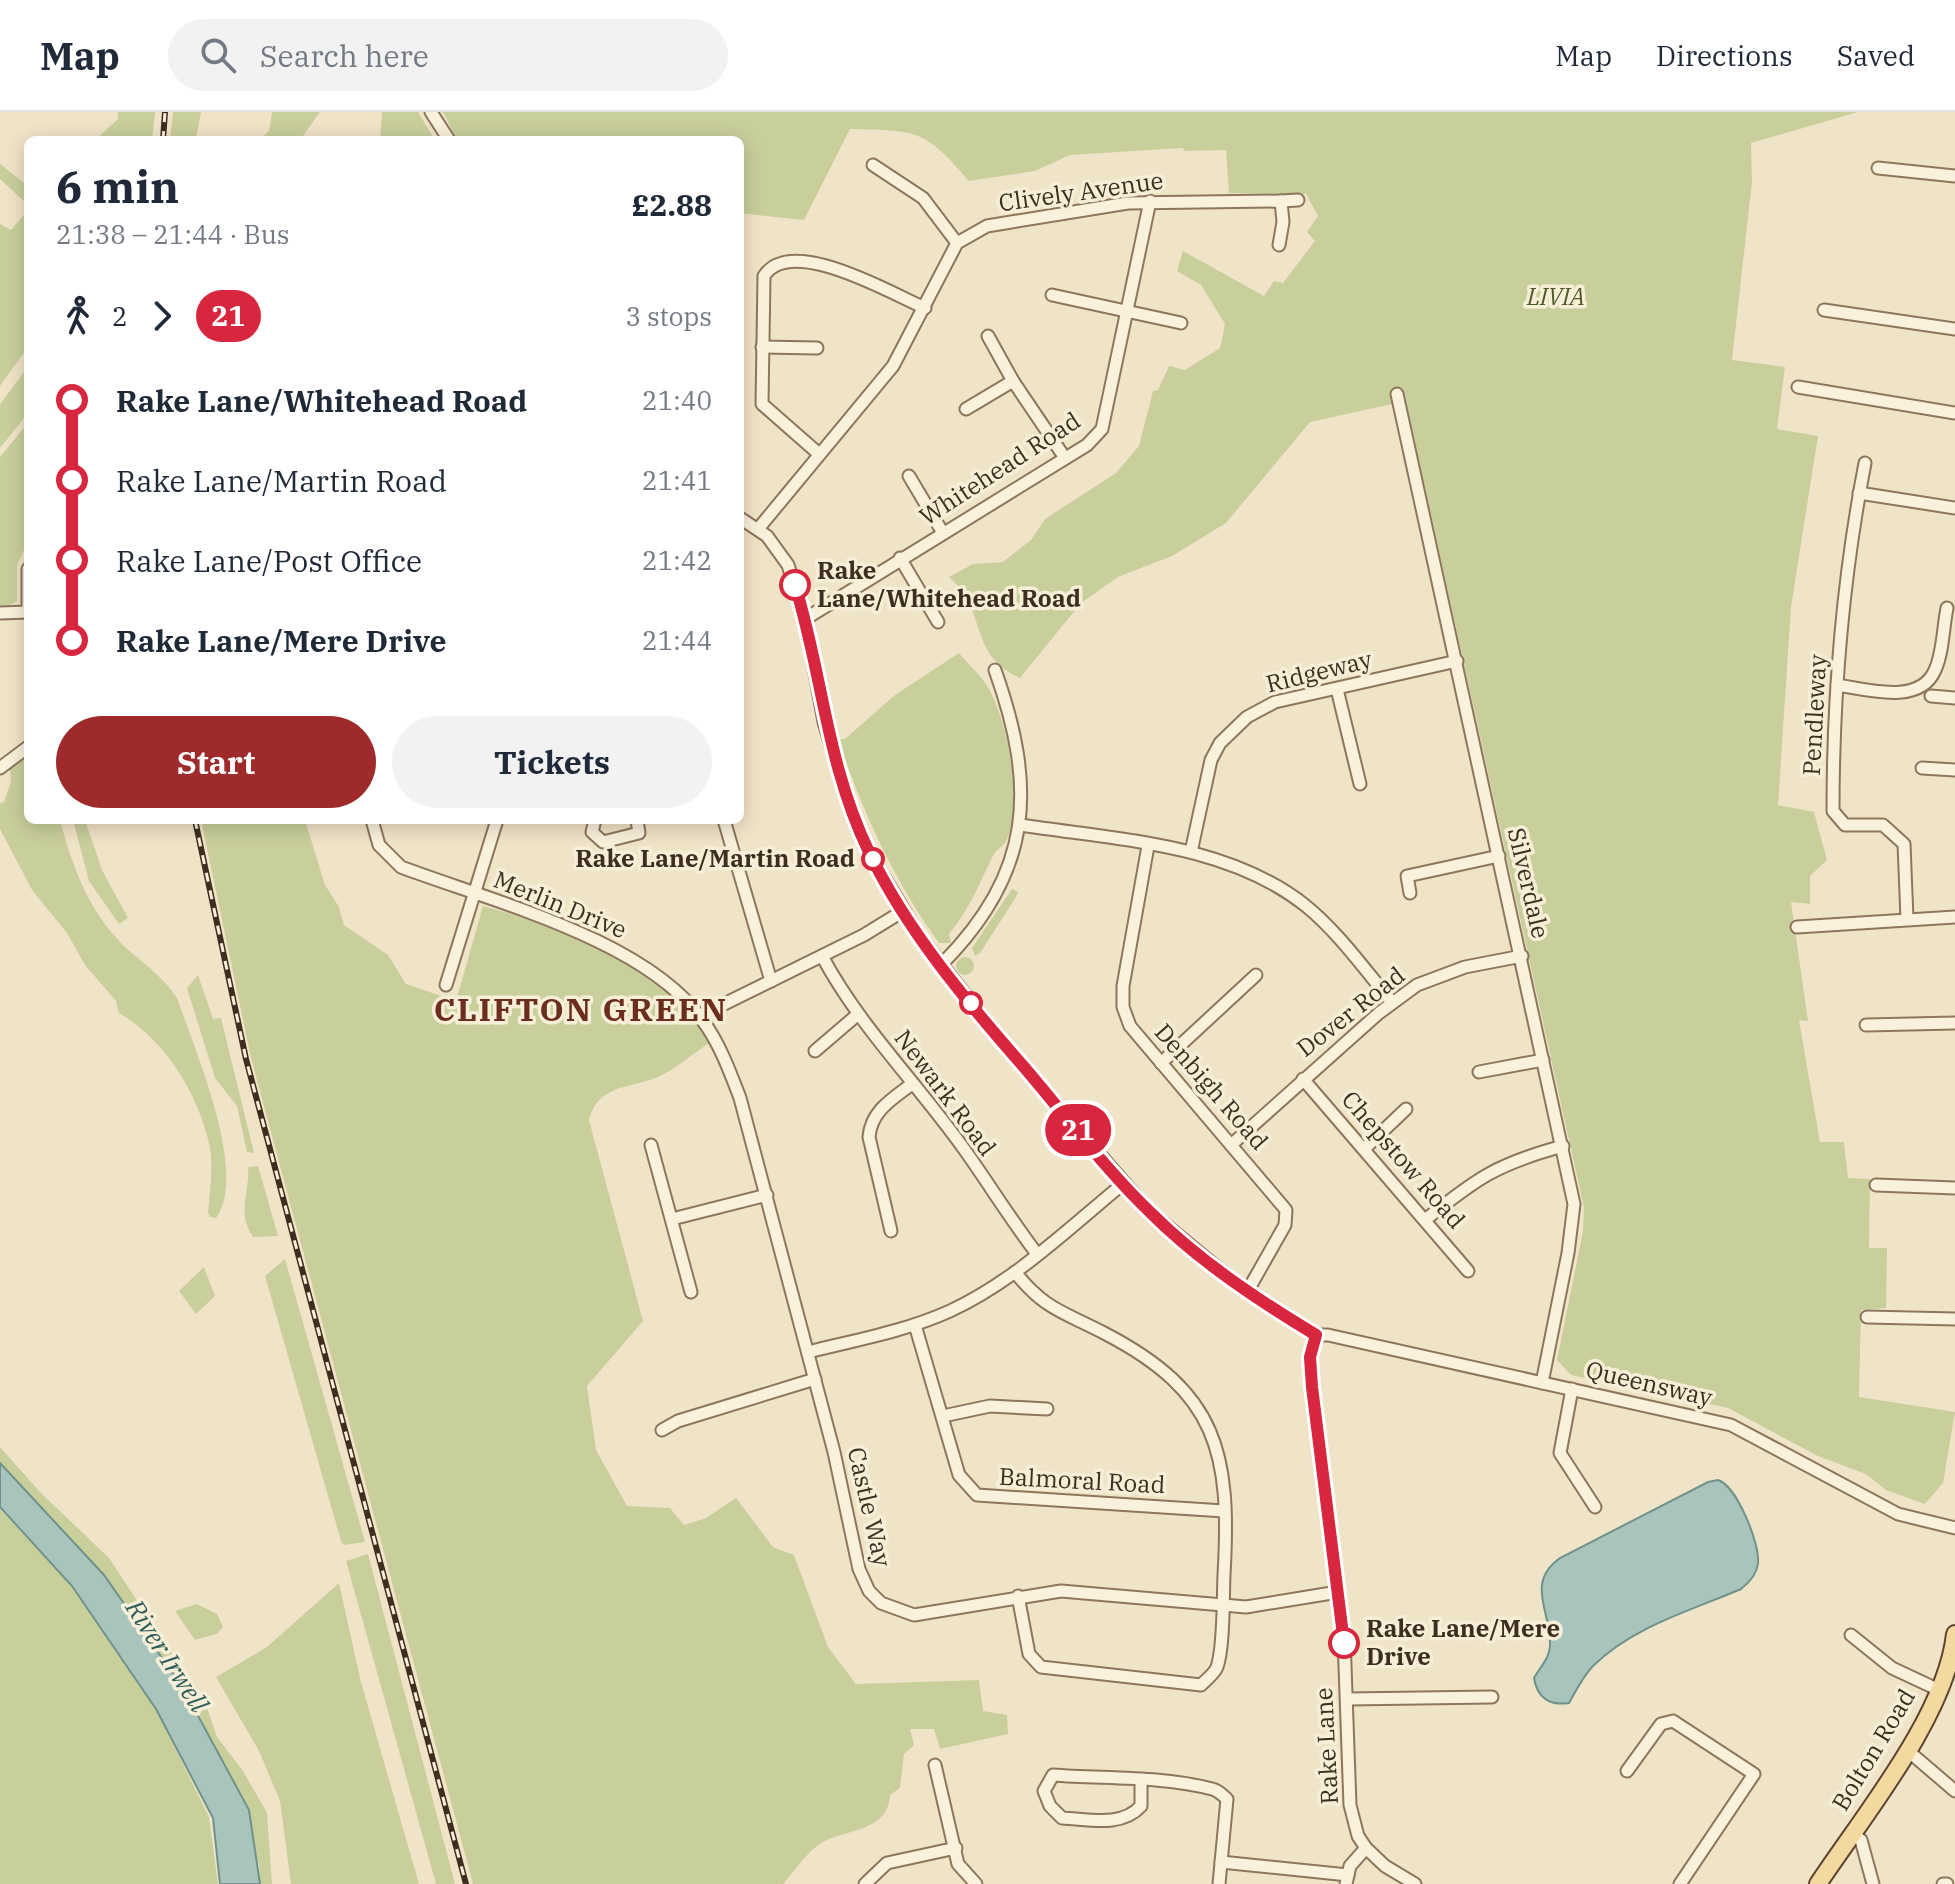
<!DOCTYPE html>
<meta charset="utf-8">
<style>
:root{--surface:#fff;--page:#f2f2f3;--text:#1f2937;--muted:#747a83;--line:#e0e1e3;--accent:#9e2a2b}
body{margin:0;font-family:"IBM Plex Serif",serif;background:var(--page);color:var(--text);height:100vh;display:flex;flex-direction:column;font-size:30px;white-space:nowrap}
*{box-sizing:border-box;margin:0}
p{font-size:26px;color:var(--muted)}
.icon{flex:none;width:44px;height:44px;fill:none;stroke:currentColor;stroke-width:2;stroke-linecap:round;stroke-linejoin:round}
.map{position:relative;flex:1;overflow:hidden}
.details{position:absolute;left:24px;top:24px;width:720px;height:688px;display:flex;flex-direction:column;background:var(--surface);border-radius:12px;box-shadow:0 4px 20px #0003}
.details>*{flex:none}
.badge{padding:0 16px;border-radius:26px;font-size:28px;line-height:52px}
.map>.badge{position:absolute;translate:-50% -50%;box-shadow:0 0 0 4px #fff}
.legs{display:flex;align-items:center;gap:12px;height:88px;padding:0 32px;font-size:26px}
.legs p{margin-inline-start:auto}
.headline{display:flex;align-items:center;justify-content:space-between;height:136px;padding:0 32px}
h1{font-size:44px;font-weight:700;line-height:60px}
.action{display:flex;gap:16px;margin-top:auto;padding:16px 32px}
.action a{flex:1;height:92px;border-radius:48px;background:var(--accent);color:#fff;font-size:32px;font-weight:700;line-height:92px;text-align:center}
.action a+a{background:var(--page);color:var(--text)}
ul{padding:0 32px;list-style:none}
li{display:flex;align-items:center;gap:28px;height:80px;font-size:30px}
li i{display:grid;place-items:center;width:12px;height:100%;margin:0 10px;background:currentColor}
li i::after{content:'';width:20px;height:20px;margin:-10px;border:6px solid;border-radius:50%;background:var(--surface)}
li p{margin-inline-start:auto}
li:first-child i{background:linear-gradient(#0000 50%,currentColor 0)}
li:last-child i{background:linear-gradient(currentColor 50%,#0000 0)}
header{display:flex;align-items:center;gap:48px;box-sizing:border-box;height:112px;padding:0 40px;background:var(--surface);border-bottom:2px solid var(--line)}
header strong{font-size:38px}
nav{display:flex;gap:44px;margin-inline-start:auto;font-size:28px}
.search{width:560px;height:72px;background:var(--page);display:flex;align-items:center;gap:20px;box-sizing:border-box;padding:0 28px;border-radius:44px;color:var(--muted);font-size:30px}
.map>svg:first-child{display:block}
</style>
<header>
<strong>Map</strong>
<div class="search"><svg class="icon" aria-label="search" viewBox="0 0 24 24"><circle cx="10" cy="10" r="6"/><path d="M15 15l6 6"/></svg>Search here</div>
<nav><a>Map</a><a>Directions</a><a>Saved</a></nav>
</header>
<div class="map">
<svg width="1955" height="1772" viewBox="0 0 1955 1772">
<rect width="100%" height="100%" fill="#f0e4c8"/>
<!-- green -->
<g fill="#c9cf9b">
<polygon points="118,0 155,0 152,28 95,28 118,7"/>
<polygon points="173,0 201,0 196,28 170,28"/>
<polygon points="272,0 320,0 300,28 259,28 269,19"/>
<polygon points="382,0 418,0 435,28 380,28"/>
<path d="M443,0H1858L1751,31L1752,70L1732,248L1785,255L1777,317L1818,324L1791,495L1778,693L1814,700L1827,748L1810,764V792L1791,790L1808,909L1799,908L1820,1030H1844L1848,1066L1870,1067L1869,1136H1887L1886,1196L1861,1198L1859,1285L1955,1300L1943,1371L1925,1392L1886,1378L1866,1362L1818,1344L1728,1296L1571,1263L1557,1248L1583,1119L1584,1096L1406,289L1310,310L1226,411L1172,444L1118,465L1081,491L1020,566C967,542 989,500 949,465L973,452L1003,450L1031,428L1045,407L1116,361L1139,334L1153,279L1158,278L1169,254L1185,258L1220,236L1225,212L1201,173L1177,159L1183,139L1264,184L1274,169L1283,171L1315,129L1307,120L1318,104L1306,82L1229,81L1226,38L1184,39L1183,36L1070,43L1035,59L969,69C924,17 919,19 850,17L804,108L740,101V28H457Z"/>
<polygon points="0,52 28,74 28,93 0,67"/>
<polygon points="28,98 28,235 0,274 0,112 11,118"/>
<polygon points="28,255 28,301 0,336 0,292"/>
<polygon points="28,311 28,429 17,453 17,489 5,496 0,495 0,345"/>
<path d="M959,541C969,553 983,565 990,579C1008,612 1024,694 1006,729C1004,734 997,737 994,742C978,773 972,794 949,822L951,831H939C894,768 863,701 838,627H845L895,583Z"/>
<path d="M28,644V708H60C74,760 91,806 133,842C150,856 164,867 177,886C194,936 249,1061 216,1106L210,1105L208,1100C210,1077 214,1054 209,1031C197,980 165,928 119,901L116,889L85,853L67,821L32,778L0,717V691L4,690L11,670L10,657Z"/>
<polygon points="73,708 85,708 102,758 128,806 119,812 89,769"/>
<path d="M201,708H305L325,773L339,795L344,813L388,843L406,872L456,889L483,794C568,818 662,850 709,931C692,942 674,959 655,966C627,977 598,973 589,1008L643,1209L587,1274L596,1338L627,1394L670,1396L684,1413L706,1406L736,1386L773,1435L794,1443L828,1535L856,1572L979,1568L983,1599L1007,1603L1008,1622L940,1637L934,1617H910L914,1633L904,1642L900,1676L890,1683C888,1723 840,1716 817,1734C804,1744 794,1760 783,1772H473L251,946Z"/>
<polygon points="1012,777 1018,780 1016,785 980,841 975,844 972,836"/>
<circle cx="965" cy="854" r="9"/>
<polygon points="198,863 213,907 221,906 254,1041 247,1040 237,994 215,966 187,876"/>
<path d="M258,1054L278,1124L253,1125C236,1100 250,1081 248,1055Z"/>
<polygon points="285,1147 365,1430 344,1433 341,1429 265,1164"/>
<polygon points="204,1155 215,1184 196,1202 179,1179"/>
<polygon points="0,1335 41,1381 109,1446 206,1593 217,1625 243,1659 267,1701 272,1772 260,1772 259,1752 104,1463 0,1351"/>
<polygon points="0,1397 72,1474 156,1597 209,1705 218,1772 0,1772"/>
<polygon points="368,1442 455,1772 436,1772 346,1449"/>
<polygon points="339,1471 361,1570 419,1772 291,1772 280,1689 259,1639 216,1565 267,1535"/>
<polygon points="197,1492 217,1502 223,1515 217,1522 195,1528 175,1499"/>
</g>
<!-- water -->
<g fill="#a9c4bc" stroke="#6f938a" stroke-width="2">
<polygon points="0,1351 104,1463 183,1576 249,1698 260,1772 220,1772 213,1706 156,1597 72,1474 0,1395"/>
<path d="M1718,1368C1737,1374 1760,1432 1758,1451C1757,1462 1750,1470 1741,1477C1690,1499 1634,1514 1593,1554C1583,1564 1576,1579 1569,1591C1550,1594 1537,1586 1534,1566C1540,1555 1550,1546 1550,1533C1551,1499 1525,1471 1560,1446L1708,1370Z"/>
</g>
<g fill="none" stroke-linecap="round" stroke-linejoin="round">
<!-- minor casing -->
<g stroke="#8d765c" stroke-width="15">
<g id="minor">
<polyline points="431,0 449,28"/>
<polyline points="873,53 923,86 957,131"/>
<polyline points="1878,56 1955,64"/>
<polyline points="1281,89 1298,88"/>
<polyline points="1052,183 1181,211"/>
<polyline points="1824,198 1955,217"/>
<polyline points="988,224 1013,269 1065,346"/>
<polyline points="762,235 817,236"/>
<polyline points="1798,275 1955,301"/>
<polyline points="1397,282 1574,1092 1568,1141 1542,1271"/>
<polyline points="966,297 1013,269"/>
<path d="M819,342L762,292L764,164C791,122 892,182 925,196"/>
<path d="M1865,351C1843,465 1833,582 1833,699L1845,713H1883L1904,732L1907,807"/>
<polyline points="909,364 943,421"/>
<polyline points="1859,381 1955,396"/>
<polyline points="740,406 767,424 788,453 805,507 824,610 844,677 869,740 919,823 1002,930 1149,1099 1247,1180 1316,1223 1310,1245 1312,1275 1344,1526 1350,1693 1358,1724 1366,1736 1385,1754 1415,1772"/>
<polyline points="758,417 893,254 957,131 987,114 1128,91 1281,89 1283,110 1279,133"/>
<polyline points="900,446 938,510"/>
<polyline points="28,457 28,496"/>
<polyline points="0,501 28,500"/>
<polyline points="805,507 1087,333 1102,317 1150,89"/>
<path d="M1837,573C1865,577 1920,594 1935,558C1943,541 1943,516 1947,496"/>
<polyline points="1337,577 1360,672"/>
<polyline points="1931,584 1955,586"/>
<polyline points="0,656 28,635"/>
<polyline points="1922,656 1955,658"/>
<path d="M372,708L379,733L401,755C491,789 647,828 703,909C720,932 730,960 740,986L834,1340L859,1457L869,1479L881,1491L914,1503L1061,1479L1246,1495L1338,1480"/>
<polyline points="595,708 592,720 603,730 639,721 637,708"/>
<polyline points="724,708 771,869"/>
<path d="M1021,713C1117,728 1227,731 1306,794C1339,821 1365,858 1392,890"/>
<polyline points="1148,734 1123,874 1123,895 1130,914 1286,1098 1285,1113 1247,1180"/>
<polyline points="1191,740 1211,648 1220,631 1247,605 1275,590 1457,549"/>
<polyline points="1410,781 1407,764 1499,744"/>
<polyline points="1797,815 1955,805"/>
<path d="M822,844C860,915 917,971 964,1037C989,1072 1011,1108 1037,1142"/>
<path d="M942,852C1033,760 1037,676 995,558"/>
<polyline points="446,873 497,708"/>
<polyline points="702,907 716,896 864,823 903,799"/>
<polyline points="1866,913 1955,911"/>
<polyline points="815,939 857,903"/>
<polyline points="1161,951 1256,863"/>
<polyline points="1479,960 1543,948"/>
<polyline points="1303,967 1468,1159"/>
<polyline points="651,1033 691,1180"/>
<polyline points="1231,1033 1379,901 1417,873 1465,855 1522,844"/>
<polyline points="1364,1037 1406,997"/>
<polyline points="1876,1073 1955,1076"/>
<polyline points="672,1107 767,1083"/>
<path d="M1425,1108C1477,1066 1497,1052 1563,1034"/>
<path d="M891,1119L869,1025C871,999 892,987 912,972"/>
<path d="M1015,1160C1045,1198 1064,1200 1104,1221C1218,1280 1231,1341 1224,1463C1223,1485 1224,1536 1217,1555C1215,1561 1206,1568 1201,1573L1041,1555L1029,1542L1018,1484"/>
<polyline points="1867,1205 1955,1207"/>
<polyline points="915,1213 959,1363 977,1383 1224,1399"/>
<polyline points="1316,1223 1328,1223 1731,1313 1898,1402 1955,1416"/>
<path d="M808,1240C856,1228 906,1219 950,1199C1015,1169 1069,1116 1124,1071"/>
<polyline points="1572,1277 1560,1341 1595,1395"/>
<polyline points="943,1304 990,1294 1047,1297"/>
<polyline points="662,1318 678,1309 815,1267"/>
<polyline points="1851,1523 1892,1556 1939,1578"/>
<polyline points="1347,1587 1492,1585"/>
<polyline points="1907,1638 1955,1679"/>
<polyline points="935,1653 958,1752 976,1772"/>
<polyline points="1627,1659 1661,1612 1673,1609 1754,1662 1680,1772"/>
<path d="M1141,1669V1694C1121,1716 1088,1707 1062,1706L1050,1694L1044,1679L1053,1663C1105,1667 1162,1664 1212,1677C1218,1678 1222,1683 1227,1687L1219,1772"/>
<polyline points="1851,1721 1861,1728 1873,1772"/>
<polyline points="1221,1750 1348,1763"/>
<polyline points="865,1772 887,1751 956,1736"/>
<polyline points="1346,1772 1350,1754 1366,1736"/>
<polyline points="1943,1772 1947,1772"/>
</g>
</g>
<!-- primary casing -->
<g stroke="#5b4430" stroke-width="20">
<path id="primary" d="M1818,1772C1863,1704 1946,1604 1955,1522"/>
</g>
<!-- minor -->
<use href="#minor" stroke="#faf1dc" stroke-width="11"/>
<!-- primary -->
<use href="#primary" stroke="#f3d9a0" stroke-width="16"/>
<!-- rail casing -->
<g stroke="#3d2e20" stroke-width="6">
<g id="rail">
<polyline points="163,28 165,0"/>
<polyline points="195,708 246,947 466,1772"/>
</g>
</g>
<!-- rail -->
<use href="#rail" stroke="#f7eed8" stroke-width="3" stroke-dasharray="9" stroke-linecap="butt"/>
</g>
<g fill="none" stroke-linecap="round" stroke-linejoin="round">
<!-- line-1 casing -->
<g stroke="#fff" stroke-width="18">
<path id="line-1" d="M795,473C823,564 826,651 869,740C907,819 967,890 1024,955C1066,1004 1105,1057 1151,1101C1199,1149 1258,1188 1316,1223L1310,1245L1312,1275L1344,1531"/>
</g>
<!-- line-1 -->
<use href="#line-1" stroke="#d7263d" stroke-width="12"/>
</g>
<!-- markers -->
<g fill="#fff" stroke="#d7263d" stroke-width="4">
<circle cx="795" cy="473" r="14"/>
<circle cx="873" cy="747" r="10"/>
<circle cx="971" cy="891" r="10"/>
<circle cx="1344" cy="1531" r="14"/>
</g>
<g text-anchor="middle" stroke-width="7" stroke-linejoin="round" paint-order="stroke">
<!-- street labels -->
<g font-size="24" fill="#3d2e20" stroke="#f7eed8">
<text transform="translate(1081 80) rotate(-8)" y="8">Clively Avenue</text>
<text transform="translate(1000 357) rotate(-33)" y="8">Whitehead Road</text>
<text transform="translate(1319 560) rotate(-14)" y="8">Ridgeway</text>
<text transform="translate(1815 603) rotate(-87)" y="8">Pendleway</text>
<text transform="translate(1528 771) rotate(77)" y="8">Silverdale</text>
<text transform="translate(560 793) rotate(22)" y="8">Merlin Drive</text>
<text transform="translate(1351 900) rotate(-38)" y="8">Dover Road</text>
<text transform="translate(1211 975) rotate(49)" y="8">Denbigh Road</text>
<text transform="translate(945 981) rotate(53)" y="8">Newark Road</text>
<text transform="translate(1403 1048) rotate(49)" y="8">Chepstow Road</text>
<text transform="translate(1649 1272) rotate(13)" y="8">Queensway</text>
<text transform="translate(1082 1369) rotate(3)" y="8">Balmoral Road</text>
<text transform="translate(869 1395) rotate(77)" y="8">Castle Way</text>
<text transform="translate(1327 1634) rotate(-93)" y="8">Rake Lane</text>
<text transform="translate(1874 1638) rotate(-59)" y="8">Bolton Road</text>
</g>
<!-- park labels -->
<g font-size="24" font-style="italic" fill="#4d5a26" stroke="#f7eed8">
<text x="1556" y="193">LIVIA</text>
</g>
<!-- stop labels -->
<g font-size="24" font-weight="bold" fill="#3d2e20" stroke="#f7eed8" text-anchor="start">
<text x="817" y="467">Rake<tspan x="817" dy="28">Lane/Whitehead Road</tspan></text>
<text x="855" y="755" text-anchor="end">Rake Lane/Martin Road</text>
<text x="1366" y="1525">Rake Lane/Mere<tspan x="1366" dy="28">Drive</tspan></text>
</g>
<!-- water labels -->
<g font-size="26" font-style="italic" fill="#2f5d5a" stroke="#f7eed8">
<text transform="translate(167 1544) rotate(57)" y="9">River Irwell</text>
</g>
<!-- district labels -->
<g font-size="32" font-weight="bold" letter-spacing="2" fill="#6b2e1e" stroke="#f7eed8">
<text x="581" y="909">CLIFTON GREEN</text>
</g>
</g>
</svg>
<b class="badge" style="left:1078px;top:1018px;background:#d7263d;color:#fff">21</b>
<section class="details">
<div class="headline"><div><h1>6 min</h1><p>21:38 – 21:44 · Bus</p></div><b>£2.88</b></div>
<div class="legs"><svg class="icon" aria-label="walk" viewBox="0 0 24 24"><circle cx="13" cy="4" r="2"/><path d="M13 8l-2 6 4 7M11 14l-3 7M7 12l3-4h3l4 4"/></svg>2<svg class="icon" aria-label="forward" viewBox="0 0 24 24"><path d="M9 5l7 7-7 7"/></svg><b class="badge" style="background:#d7263d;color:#fff">21</b><p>3 stops</p></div>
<ul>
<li><i style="color:#d7263d"></i><b>Rake Lane/Whitehead Road</b><p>21:40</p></li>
<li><i style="color:#d7263d"></i><span>Rake Lane/Martin Road</span><p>21:41</p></li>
<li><i style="color:#d7263d"></i><span>Rake Lane/Post Office</span><p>21:42</p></li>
<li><i style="color:#d7263d"></i><b>Rake Lane/Mere Drive</b><p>21:44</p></li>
</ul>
<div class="action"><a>Start</a><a>Tickets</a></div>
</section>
</div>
